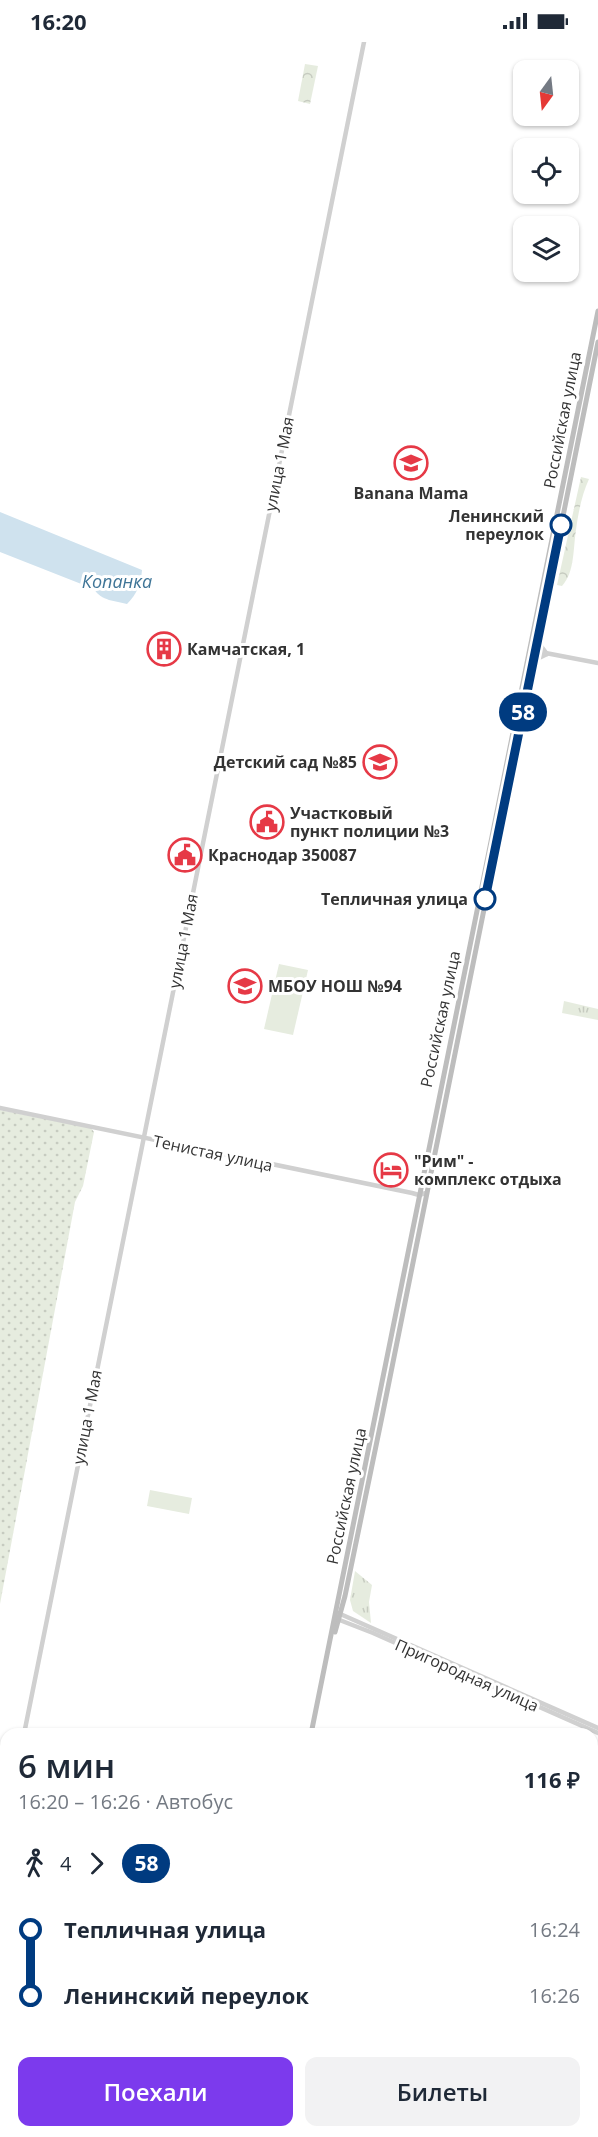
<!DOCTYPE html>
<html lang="ru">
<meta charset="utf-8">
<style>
:root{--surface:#fff;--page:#f2f2f3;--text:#1f2937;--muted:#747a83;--accent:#7c3aed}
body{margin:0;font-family:"Open Sans",sans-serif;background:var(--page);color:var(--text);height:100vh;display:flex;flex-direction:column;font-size:22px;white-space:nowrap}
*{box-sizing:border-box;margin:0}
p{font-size:20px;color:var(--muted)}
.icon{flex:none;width:33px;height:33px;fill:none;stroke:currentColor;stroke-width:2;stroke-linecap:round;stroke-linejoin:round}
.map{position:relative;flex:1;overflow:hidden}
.details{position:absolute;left:0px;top:1686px;width:598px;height:410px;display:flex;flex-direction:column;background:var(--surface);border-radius:18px 18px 0 0;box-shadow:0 2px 4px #0004}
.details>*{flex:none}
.badge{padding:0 12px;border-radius:20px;font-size:21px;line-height:39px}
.needle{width:39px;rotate:195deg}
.buttons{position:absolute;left:513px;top:18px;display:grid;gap:12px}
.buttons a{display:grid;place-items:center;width:66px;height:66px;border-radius:12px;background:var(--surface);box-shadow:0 2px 4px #0004;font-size:30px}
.map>.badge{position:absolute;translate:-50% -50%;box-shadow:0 0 0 3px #fff}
.legs{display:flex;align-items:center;gap:9px;height:66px;padding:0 18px;font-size:20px}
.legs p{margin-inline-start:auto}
.summary{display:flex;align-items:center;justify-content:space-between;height:102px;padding:0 18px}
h1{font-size:33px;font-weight:600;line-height:45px}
.button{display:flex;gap:12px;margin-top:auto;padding:12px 18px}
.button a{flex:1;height:69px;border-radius:12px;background:var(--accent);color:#fff;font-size:24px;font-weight:600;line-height:69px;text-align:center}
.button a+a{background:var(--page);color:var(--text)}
ul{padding:0 18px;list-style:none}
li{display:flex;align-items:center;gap:21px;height:66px;font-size:22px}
li i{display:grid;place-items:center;width:9px;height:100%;margin:0 8px;background:currentColor}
li i::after{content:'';width:15px;height:15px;margin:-8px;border:4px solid;border-radius:50%;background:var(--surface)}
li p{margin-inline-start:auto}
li:first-child i{background:linear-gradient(#0000 50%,currentColor 0)}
li:last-child i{background:linear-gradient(currentColor 50%,#0000 0)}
.status{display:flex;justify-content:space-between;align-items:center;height:42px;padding:0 30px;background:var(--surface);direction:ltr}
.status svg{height:16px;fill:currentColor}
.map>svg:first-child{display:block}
</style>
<div class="status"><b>16:20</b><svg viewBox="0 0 49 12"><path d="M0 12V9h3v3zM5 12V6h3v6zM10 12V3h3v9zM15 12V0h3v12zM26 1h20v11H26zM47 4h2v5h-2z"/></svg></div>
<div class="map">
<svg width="598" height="2095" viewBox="0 0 598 2095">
<defs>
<pattern id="grass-tufts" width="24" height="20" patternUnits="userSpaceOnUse" patternTransform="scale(1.5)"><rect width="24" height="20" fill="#e6ecdf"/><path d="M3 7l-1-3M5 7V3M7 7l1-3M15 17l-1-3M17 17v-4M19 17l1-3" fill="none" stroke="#c6cbc0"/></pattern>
<pattern id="forest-crowns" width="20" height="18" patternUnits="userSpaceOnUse" patternTransform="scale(1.5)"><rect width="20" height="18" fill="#e6ecdf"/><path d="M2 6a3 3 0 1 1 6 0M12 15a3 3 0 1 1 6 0" fill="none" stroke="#c6cbc0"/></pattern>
<pattern id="garden-dots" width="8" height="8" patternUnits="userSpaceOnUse" patternTransform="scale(1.5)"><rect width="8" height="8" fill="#e6ecdf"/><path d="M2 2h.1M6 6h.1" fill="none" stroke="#c6cbc0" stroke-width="1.8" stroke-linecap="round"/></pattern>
</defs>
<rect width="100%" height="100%" fill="#fff"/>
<!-- grass -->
<g fill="url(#grass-tufts)">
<polygon points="564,959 598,967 598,978 562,971"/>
<polygon points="355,1529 372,1543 369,1560 371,1581 353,1569 350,1558"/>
</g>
<!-- forest -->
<g fill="url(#forest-crowns)">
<polygon points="305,22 318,24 310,62 298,59"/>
<path d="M581,435L589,437C582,452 578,472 576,488C573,506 575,530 562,544L557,543Z"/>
</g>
<!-- garden -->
<g fill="url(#garden-dots)">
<polygon points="0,1068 91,1086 94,1090 83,1144 75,1160 0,1562"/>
<polygon points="161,2090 466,2090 472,2095 146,2095"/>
</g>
<!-- pitch -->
<g fill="#e6ecdf">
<polygon points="279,922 308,928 293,993 264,987"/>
<polygon points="150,1448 192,1456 189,1472 147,1464"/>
<polygon points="0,1914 6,1917 6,2090 43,2090 31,2095 0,2095"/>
</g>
<!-- water -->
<path fill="#cfe2ee" d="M0,470L142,528C141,542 137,552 127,562C116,559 101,559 94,547L0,510Z"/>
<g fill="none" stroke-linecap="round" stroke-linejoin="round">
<!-- tertiary -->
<g stroke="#d0d0d0" stroke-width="4.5">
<polyline points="539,597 541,604 547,612"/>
<polyline points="530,608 598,621"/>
<polyline points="533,622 539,616 547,612"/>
<polyline points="0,1066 412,1151 419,1153 426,1151"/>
<polyline points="338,1571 598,1686"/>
<polyline points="337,1577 373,1591 598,1691"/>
<polyline points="24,1692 364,0"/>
<polyline points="0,1812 6,1782"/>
<polyline points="0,1905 6,1908"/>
</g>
<!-- secondary -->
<g stroke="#bdbdbd" stroke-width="5">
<polyline points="335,1590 345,1554 383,1370 598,300"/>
<polyline points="311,1692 598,269"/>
</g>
<!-- primary -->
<g stroke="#ababab" stroke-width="5">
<polyline points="477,2090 483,2095"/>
<polyline points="492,2090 500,2095"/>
</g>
<!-- trunk -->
<g stroke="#a2a2a2" stroke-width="6">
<polyline points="592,1915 598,1913"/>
<polyline points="592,1922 598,1920"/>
<polyline points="96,2095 111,2090"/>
<polyline points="114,2095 131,2090"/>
</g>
</g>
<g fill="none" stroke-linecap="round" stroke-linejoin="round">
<!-- line-1 casing -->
<g stroke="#fff" stroke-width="14">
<polyline id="line-1" points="485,857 561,483"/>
</g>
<!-- line-1 -->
<use href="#line-1" stroke="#003b80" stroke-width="9"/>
</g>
<!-- icons -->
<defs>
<g id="school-ring" transform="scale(1.725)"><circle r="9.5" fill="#fff" stroke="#e63946" stroke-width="1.5"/><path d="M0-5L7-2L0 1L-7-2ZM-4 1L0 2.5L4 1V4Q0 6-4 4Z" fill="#e63946"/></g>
<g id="building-ring" transform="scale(1.725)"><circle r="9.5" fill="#fff" stroke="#e63946" stroke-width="1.5"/><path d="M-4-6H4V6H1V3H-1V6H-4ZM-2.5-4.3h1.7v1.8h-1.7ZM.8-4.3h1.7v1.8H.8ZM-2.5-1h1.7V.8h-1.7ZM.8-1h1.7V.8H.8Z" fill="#e63946"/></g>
<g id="civic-ring" transform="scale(1.725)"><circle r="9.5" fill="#fff" stroke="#e63946" stroke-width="1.5"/><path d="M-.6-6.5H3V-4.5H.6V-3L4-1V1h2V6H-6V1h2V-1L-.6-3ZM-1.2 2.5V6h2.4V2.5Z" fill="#e63946"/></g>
<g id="hotel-ring" transform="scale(1.725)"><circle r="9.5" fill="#fff" stroke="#e63946" stroke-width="1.5"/><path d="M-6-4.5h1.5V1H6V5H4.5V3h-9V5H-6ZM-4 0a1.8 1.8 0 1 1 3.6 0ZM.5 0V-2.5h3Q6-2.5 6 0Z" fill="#e63946"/></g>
</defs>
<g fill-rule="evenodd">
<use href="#school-ring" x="411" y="421"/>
<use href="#building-ring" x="164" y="607"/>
<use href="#school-ring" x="380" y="720"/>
<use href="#civic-ring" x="267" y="780"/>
<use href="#civic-ring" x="185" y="813"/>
<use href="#school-ring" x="245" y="944"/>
<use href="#hotel-ring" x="391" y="1128"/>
</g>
<!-- markers -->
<g fill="#fff" stroke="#003b80" stroke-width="3">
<circle cx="561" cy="483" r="10"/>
<circle cx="485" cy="857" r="10"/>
</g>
<g text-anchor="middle" stroke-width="6" stroke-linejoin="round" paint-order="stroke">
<!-- street labels -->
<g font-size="16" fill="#333" stroke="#fff">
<text transform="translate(562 378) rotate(-79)" y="6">Российская улица</text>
<text transform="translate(279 422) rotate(-79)" y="6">улица 1 Мая</text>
<text transform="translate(183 899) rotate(-79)" y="6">улица 1 Мая</text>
<text transform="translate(440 977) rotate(-78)" y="6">Российская улица</text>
<text transform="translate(213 1111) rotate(12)" y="6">Тенистая улица</text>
<text transform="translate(87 1375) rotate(-79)" y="6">улица 1 Мая</text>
<text transform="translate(346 1454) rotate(-78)" y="6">Российская улица</text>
<text transform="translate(467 1633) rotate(24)" y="6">Пригородная улица</text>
</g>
<!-- poi labels -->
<g font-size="16" font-weight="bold" fill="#333" stroke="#fff" text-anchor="start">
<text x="411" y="457" text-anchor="middle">Banana Mama</text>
<text x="187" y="613">Камчатская, 1</text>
<text x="357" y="726" text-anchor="end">Детский сад №85</text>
<text x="290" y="777">Участковый<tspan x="290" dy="18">пункт полиции №3</tspan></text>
<text x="208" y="819">Краснодар 350087</text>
<text x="268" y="950">МБОУ НОШ №94</text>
<text x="414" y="1125">"Рим" -<tspan x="414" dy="18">комплекс отдыха</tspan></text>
</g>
<!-- stop labels -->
<g font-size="16" font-weight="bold" fill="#333" stroke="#fff" text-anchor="end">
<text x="544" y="480">Ленинский<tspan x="544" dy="18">переулок</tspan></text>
<text x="468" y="863">Тепличная улица</text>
</g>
<!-- water labels -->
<g font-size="18" font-style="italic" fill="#3f7597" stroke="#fff">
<text x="117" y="546">Копанка</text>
</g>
</g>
</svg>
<div class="buttons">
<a><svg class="needle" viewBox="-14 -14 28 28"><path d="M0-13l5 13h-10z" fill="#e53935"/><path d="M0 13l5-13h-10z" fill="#747a83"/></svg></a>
<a><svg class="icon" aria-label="locate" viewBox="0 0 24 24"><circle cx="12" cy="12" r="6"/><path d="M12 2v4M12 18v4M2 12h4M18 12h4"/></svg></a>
<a><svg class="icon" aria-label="layers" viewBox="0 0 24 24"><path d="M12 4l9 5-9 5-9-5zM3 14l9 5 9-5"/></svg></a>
</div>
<b class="badge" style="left:523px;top:670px;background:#003b80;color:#fff">58</b>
<section class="details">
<div class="summary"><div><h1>6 мин</h1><p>16:20 – 16:26 · Автобус</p></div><b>116 ₽</b></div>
<div class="legs"><svg class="icon" aria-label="walk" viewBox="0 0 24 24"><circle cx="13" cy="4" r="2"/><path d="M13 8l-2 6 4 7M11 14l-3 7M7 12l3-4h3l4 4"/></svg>4<svg class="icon" aria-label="forward" viewBox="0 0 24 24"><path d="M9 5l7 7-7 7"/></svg><b class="badge" style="background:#003b80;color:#fff">58</b></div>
<ul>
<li><i style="color:#003b80"></i><b>Тепличная улица</b><p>16:24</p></li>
<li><i style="color:#003b80"></i><b>Ленинский переулок</b><p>16:26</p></li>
</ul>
<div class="button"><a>Поехали</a><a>Билеты</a></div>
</section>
</div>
